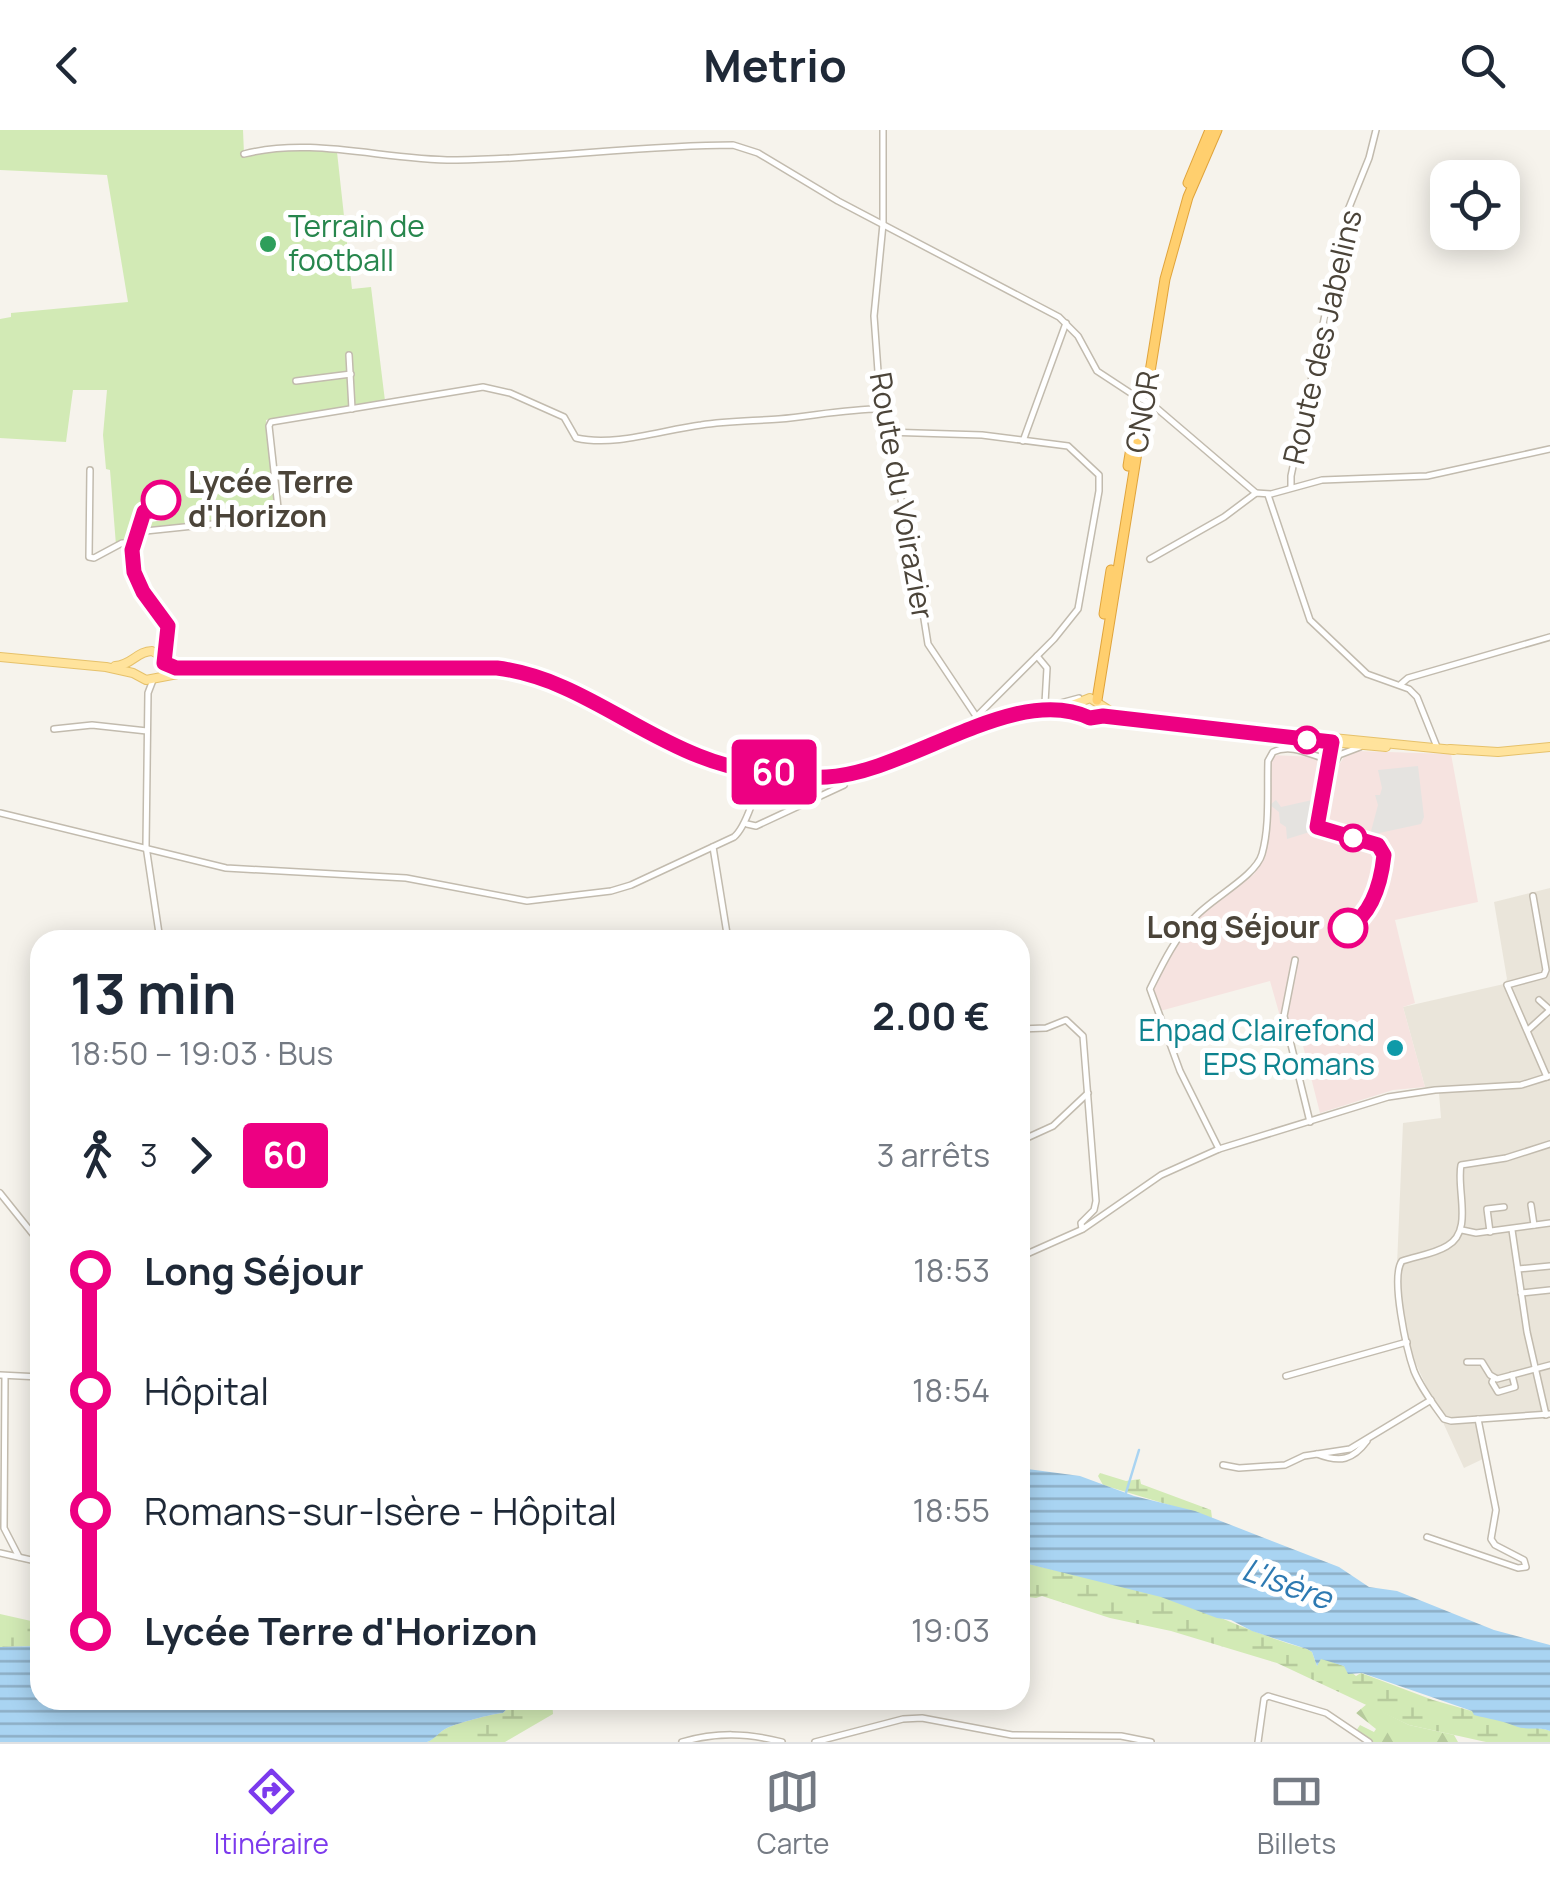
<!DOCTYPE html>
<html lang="fr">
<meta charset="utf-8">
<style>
:root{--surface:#fff;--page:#f2f2f3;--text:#1f2937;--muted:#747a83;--line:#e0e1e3;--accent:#7c3aed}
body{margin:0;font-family:Manrope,sans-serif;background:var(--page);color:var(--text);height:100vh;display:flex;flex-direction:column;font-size:38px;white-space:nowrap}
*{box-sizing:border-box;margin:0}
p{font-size:32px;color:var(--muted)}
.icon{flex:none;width:55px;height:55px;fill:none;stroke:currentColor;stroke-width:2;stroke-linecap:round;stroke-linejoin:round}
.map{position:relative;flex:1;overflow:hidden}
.side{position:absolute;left:30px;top:800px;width:1000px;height:780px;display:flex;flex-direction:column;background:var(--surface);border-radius:30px;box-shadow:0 5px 25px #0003}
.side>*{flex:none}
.badge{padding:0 20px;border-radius:8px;font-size:35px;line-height:65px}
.tools{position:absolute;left:1430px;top:30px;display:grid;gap:20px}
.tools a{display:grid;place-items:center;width:90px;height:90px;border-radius:20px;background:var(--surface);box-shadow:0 5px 25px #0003;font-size:50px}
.map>.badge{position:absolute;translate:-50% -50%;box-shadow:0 0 0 5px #fff}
.legs{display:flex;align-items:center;gap:15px;height:110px;padding:0 40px;font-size:32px}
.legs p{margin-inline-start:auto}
.headline{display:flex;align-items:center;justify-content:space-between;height:170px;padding:0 40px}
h1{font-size:55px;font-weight:700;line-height:75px}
ul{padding:0 40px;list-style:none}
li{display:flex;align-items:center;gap:35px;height:120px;font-size:38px}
li i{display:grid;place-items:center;width:15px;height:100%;margin:0 12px;background:currentColor}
li i::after{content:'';width:25px;height:25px;margin:-12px;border:8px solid;border-radius:50%;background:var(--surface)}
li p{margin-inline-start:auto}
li:first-child i{background:linear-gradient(#0000 50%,currentColor 0)}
li:last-child i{background:linear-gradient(currentColor 50%,#0000 0)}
header{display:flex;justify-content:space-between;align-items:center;height:130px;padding:0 40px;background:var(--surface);font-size:45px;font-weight:700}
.tab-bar{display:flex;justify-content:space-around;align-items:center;height:140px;border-top:2px solid var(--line);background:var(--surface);font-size:28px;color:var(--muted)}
.tab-bar a{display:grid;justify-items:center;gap:5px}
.tab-bar .selected{color:var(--accent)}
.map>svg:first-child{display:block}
</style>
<header><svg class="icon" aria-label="back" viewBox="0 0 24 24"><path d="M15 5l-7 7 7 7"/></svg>Metrio<svg class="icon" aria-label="search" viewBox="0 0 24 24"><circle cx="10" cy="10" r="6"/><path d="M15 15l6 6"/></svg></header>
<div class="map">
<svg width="1550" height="1612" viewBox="0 0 1550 1612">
<defs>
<pattern id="forest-firs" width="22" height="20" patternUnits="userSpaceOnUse" patternTransform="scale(2.5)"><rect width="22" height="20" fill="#d2eab5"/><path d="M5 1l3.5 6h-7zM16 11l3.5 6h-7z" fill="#b6ca9c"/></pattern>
<pattern id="wetland-marsh" width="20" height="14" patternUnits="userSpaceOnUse" patternTransform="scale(2.5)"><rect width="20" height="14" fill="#d2eab5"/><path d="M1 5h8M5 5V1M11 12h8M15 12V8" fill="none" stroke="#b6ca9c"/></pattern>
<pattern id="water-rules" width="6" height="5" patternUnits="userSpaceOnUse" patternTransform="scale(2.5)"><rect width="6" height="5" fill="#a9d4f2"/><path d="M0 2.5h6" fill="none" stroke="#8caec5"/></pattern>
</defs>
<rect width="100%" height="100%" fill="#f6f3ec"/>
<!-- residential -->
<polygon fill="#eae5da" points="1550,758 1550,1282 1482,1290 1485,1328 1464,1338 1405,1210 1397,1135 1403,993 1441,988 1439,963 1425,957 1403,877 1504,854 1507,849 1494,772"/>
<!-- medical -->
<polygon fill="#f6e3e0" points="1356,621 1451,624 1478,772 1395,790 1415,873 1403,877 1425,957 1393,960 1320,983 1299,900 1285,904 1270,851 1160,881 1152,860 1168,826 1205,779 1254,744 1264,726 1271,625 1315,627 1327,637 1337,638 1344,627"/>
<!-- forest -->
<polygon fill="url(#forest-firs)" points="1367,1574 1409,1595 1454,1605 1458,1612 1371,1612 1356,1601 1360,1595 1374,1602 1376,1599 1356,1583"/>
<!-- wetland -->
<g fill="url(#wetland-marsh)">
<polygon points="1100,1343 1126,1351 1140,1349 1141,1354 1211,1380 1212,1388 1103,1355 1098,1346"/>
<path d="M1020,1432C1078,1446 1153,1458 1207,1482C1239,1496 1272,1509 1307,1519L1312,1522L1317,1536L1321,1528L1344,1536L1356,1546L1361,1543L1433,1570L1510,1592C1521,1601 1537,1595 1550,1601V1612H1486L1409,1595L1277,1533L1171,1501L1110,1488L1042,1466L1036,1468L1020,1466Z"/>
<polygon points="0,1484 40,1493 40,1516 0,1517"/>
<path d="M515,1570H552L553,1584L505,1612H427C435,1609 438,1602 447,1598C458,1593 491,1584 503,1583Z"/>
</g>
<!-- park -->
<polygon fill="#d2eab5" points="0,0 243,0 244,24 303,18 337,22 352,159 371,157 385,271 266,290 278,382 274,385 140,400 142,393 138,391 133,404 116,415 110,340 106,339 103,305 107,260 73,260 66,312 0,308 0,189 11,187 11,183 128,172 107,45 0,40"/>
<!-- parking -->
<g fill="#e5e3e0">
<polygon points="1418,636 1424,687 1421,694 1370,705 1378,675 1375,665 1380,665 1382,658 1378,640"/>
<polygon points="1321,668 1313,701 1287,709 1286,697 1280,693 1279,682 1270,675 1276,670 1281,677"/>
</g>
<!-- water -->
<g fill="url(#water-rules)">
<path d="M1020,1338L1080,1346L1134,1366L1195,1381L1339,1437L1369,1457L1397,1461L1494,1500L1550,1515V1601C1538,1596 1527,1601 1515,1596C1500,1590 1489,1589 1474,1585L1472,1581L1362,1543L1348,1544L1344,1536L1321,1529L1317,1536L1312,1522L1307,1519L1252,1501L1231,1490L1217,1488L1161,1467L1020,1432Z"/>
<path d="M40,1516V1570H515L503,1583C491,1584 458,1593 447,1598C438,1602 436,1609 427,1612H0V1517Z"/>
</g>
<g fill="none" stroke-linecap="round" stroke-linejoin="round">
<!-- stream -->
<polyline stroke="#a9d4f2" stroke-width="2.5" points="1125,1366 1139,1320"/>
<!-- minor casing -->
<g stroke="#c2bbae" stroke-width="8">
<g id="minor">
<polyline points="883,0 883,94 874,186 881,283 914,426 928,514 982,595"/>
<path d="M244,24C314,6 386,31 457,30C549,29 641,15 733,15L758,23L838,71L1059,187L1078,206L1097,241L1132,264"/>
<polyline points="349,225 352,279"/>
<polyline points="296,251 351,244"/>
<polyline points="1153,275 1256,363"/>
<polyline points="885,302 982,305 1068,316 1099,345 1099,361 1078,479 1054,509 977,586"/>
<polyline points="1023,311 1066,193"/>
<polyline points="90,340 89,427 94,428 122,413 133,413"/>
<polyline points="1291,357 1291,346 1346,85 1369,28 1376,0"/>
<polyline points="1268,365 1310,490 1367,544 1409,559 1417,567 1437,617"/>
<polyline points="1150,429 1224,387 1256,363 1271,364 1322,350 1427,346 1550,319"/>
<polyline points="1037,526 1047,538 1045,573 1053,575 1079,568"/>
<path d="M163,528C165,518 171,507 168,497C166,489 160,483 155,477C136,453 128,433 136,402L279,387L269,296L271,292L483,257L510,263L564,287L576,308C615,317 662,300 701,295C727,291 753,291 779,289C813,286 846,279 881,279"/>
<polyline points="153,550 148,563 146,716 160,810"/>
<polyline points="1401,554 1408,548 1550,507"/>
<polyline points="54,599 92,595 147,601"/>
<polyline points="1332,613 1329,631 1334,635 1339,625 1335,611"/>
<polyline points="1339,625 1360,617"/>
<path d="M0,683L226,738L406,748L527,771L611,761L631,755L734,707C746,697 757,660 761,643"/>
<polyline points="747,694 756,696 844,655"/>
<polyline points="713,717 728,810"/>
<polyline points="1533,766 1546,840 1544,845 1507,855 1547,947"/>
<polyline points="1295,830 1284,886 1310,992"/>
<polyline points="1539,870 1549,879"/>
<polyline points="1020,899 1046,898 1066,890 1083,906 1096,1071 1094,1080 1081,1093 1082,1099"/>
<polyline points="1528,900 1550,880"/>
<polyline points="1020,1011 1053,996 1088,963"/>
<path d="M1550,1014L1506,1028L1461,1035C1456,1060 1474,1101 1447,1116C1434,1124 1417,1126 1402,1131C1390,1147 1407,1221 1414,1241C1421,1258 1433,1274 1444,1289L1451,1291L1550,1284"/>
<path d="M1219,1019L1180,941L1150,859C1163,833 1175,808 1195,787C1212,768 1256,746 1262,724C1270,696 1267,661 1268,631L1273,622C1292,613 1310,625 1329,630"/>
<polyline points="0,1063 40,1113"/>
<polyline points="1531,1075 1534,1095"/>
<polyline points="1462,1100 1476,1103 1550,1093"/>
<polyline points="1512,1100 1527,1202 1546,1285"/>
<polyline points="1490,1102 1487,1079 1504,1077"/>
<polyline points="1020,1127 1083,1099 1161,1045 1219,1019 1388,967 1435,960 1521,955 1550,946"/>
<polyline points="1518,1139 1550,1136"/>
<polyline points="1521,1163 1550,1160"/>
<polyline points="1467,1232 1482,1232 1490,1245 1497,1249 1550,1235"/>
<polyline points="0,1245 40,1247"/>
<polyline points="5,1246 4,1398 19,1427"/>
<polyline points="1286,1246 1407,1212"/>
<polyline points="1494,1248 1492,1252 1498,1262 1515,1257 1512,1245"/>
<path d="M1317,1324C1340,1333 1353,1330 1367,1311"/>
<polyline points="1223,1335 1239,1338 1285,1335 1304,1326 1350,1319 1431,1270"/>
<polyline points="1427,1407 1518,1438 1526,1437 1524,1430 1495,1415 1491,1409 1496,1380 1478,1289"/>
<polyline points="0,1423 40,1432"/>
<path d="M682,1612C717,1602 747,1603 782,1612"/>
<polyline points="815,1612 903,1589 922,1588 1012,1605 1121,1606 1151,1612"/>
<polyline points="1258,1612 1264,1569 1268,1566 1326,1583 1369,1612"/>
</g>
</g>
<!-- major casing -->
<g stroke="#e6c16a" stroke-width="10">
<g id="major">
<polyline points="0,527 106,537 133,543 146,550 188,542"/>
<path d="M164,533L175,538L208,539L497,538C570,546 627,593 692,623C727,640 788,649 827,647C908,643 1016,552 1090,589L1103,585L1454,620"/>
<path d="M115,536C132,535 137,521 152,521L161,526L164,538"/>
<polyline points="1062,579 1090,568 1115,584"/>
<polyline points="1320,611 1386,617"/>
<polyline points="1450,619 1498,622 1550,617"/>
</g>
</g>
<!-- highway casing -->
<g stroke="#e0a43c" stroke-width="11">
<g id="highway">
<polyline points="1188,53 1210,0"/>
<polyline points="1128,336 1140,263"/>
<polyline points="1104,484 1111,440"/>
<polyline points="1097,570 1165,149 1188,67 1217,0"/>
</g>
</g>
<!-- minor -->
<use href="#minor" stroke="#fff" stroke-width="5"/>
<!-- major -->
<use href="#major" stroke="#ffe39c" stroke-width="8"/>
<!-- highway -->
<use href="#highway" stroke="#ffcf6e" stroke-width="9"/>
<!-- minor-bridge casing -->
<g stroke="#c2bbae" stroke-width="8" stroke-linecap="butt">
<polyline id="minor-bridge" points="1132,264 1153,275"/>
</g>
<!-- minor-bridge -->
<use href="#minor-bridge" stroke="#fff" stroke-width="5"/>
</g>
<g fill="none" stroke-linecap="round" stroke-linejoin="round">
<!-- line-1 casing -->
<g stroke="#fff" stroke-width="22">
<path id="line-1" d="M161,370L157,380L144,382L132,420L134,442L143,462L168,496L164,533L176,538H497C574,548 629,599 699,626C736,641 787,649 827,647C908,643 1015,552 1090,588L1103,586L1332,612L1317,697L1378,715L1384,725C1381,753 1373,783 1348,798"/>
</g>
<!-- line-1 -->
<use href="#line-1" stroke="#ed0082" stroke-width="15"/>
</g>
<!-- markers -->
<circle fill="#2e9e5b" stroke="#fff" stroke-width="4" cx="268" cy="114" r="10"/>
<g fill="#fff" stroke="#ed0082" stroke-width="5">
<circle cx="161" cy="370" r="18"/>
<circle cx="1307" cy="610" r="12"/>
<circle cx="1353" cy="708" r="12"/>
<circle cx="1348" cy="798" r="18"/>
</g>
<circle fill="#0f9aa8" stroke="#fff" stroke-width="4" cx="1395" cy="918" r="10"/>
<g text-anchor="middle" stroke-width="10" stroke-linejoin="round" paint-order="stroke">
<!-- leisure labels -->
<g font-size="30" fill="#27864d" stroke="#fff" text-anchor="start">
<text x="288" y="107">Terrain de<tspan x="288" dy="34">football</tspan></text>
</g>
<!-- street labels -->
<g font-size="30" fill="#4b4439" stroke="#fff">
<text transform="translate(1323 207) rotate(-77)" y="10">Route des Jabelins</text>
<text transform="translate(1143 282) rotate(-81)" y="10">CNOR</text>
<text transform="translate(901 366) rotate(80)" y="10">Route du Voirazier</text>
</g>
<!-- stop labels -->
<g font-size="30" font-weight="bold" fill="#4b4439" stroke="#fff" text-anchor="start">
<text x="188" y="363">Lycée Terre<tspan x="188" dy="34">d'Horizon</tspan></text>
<text x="1320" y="808" text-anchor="end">Long Séjour</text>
</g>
<!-- culture labels -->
<g font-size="30" fill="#0d838f" stroke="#fff" text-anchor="end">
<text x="1375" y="911">Ehpad Clairefond<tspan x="1375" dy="34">EPS Romans</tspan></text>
</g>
<!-- water labels -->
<g font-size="32" font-style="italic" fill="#2e7ab2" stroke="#fff">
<text transform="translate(1287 1454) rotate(20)" y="11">L'Isère</text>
</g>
</g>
</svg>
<div class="tools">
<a><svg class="icon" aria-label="locate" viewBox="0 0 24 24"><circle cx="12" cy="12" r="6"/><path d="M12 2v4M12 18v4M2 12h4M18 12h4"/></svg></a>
</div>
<b class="badge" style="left:774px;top:642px;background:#ed0082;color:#fff">60</b>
<section class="side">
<div class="headline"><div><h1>13 min</h1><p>18:50 – 19:03 · Bus</p></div><b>2.00 €</b></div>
<div class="legs"><svg class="icon" aria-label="walk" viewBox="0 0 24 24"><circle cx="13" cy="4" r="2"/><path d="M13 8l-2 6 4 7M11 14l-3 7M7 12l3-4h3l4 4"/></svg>3<svg class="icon" aria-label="forward" viewBox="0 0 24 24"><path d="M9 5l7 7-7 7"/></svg><b class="badge" style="background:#ed0082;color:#fff">60</b><p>3 arrêts</p></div>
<ul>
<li><i style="color:#ed0082"></i><b>Long Séjour</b><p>18:53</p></li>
<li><i style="color:#ed0082"></i><span>Hôpital</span><p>18:54</p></li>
<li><i style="color:#ed0082"></i><span>Romans-sur-Isère - Hôpital</span><p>18:55</p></li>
<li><i style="color:#ed0082"></i><b>Lycée Terre d'Horizon</b><p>19:03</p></li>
</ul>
</section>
</div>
<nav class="tab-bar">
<a class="selected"><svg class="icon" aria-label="directions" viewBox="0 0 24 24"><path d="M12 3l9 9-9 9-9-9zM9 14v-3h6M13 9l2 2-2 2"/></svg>Itinéraire</a>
<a><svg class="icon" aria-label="map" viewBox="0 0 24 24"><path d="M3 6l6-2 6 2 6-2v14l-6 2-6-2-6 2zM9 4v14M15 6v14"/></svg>Carte</a>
<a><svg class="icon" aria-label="tickets" viewBox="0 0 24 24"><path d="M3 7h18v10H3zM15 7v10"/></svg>Billets</a>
</nav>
